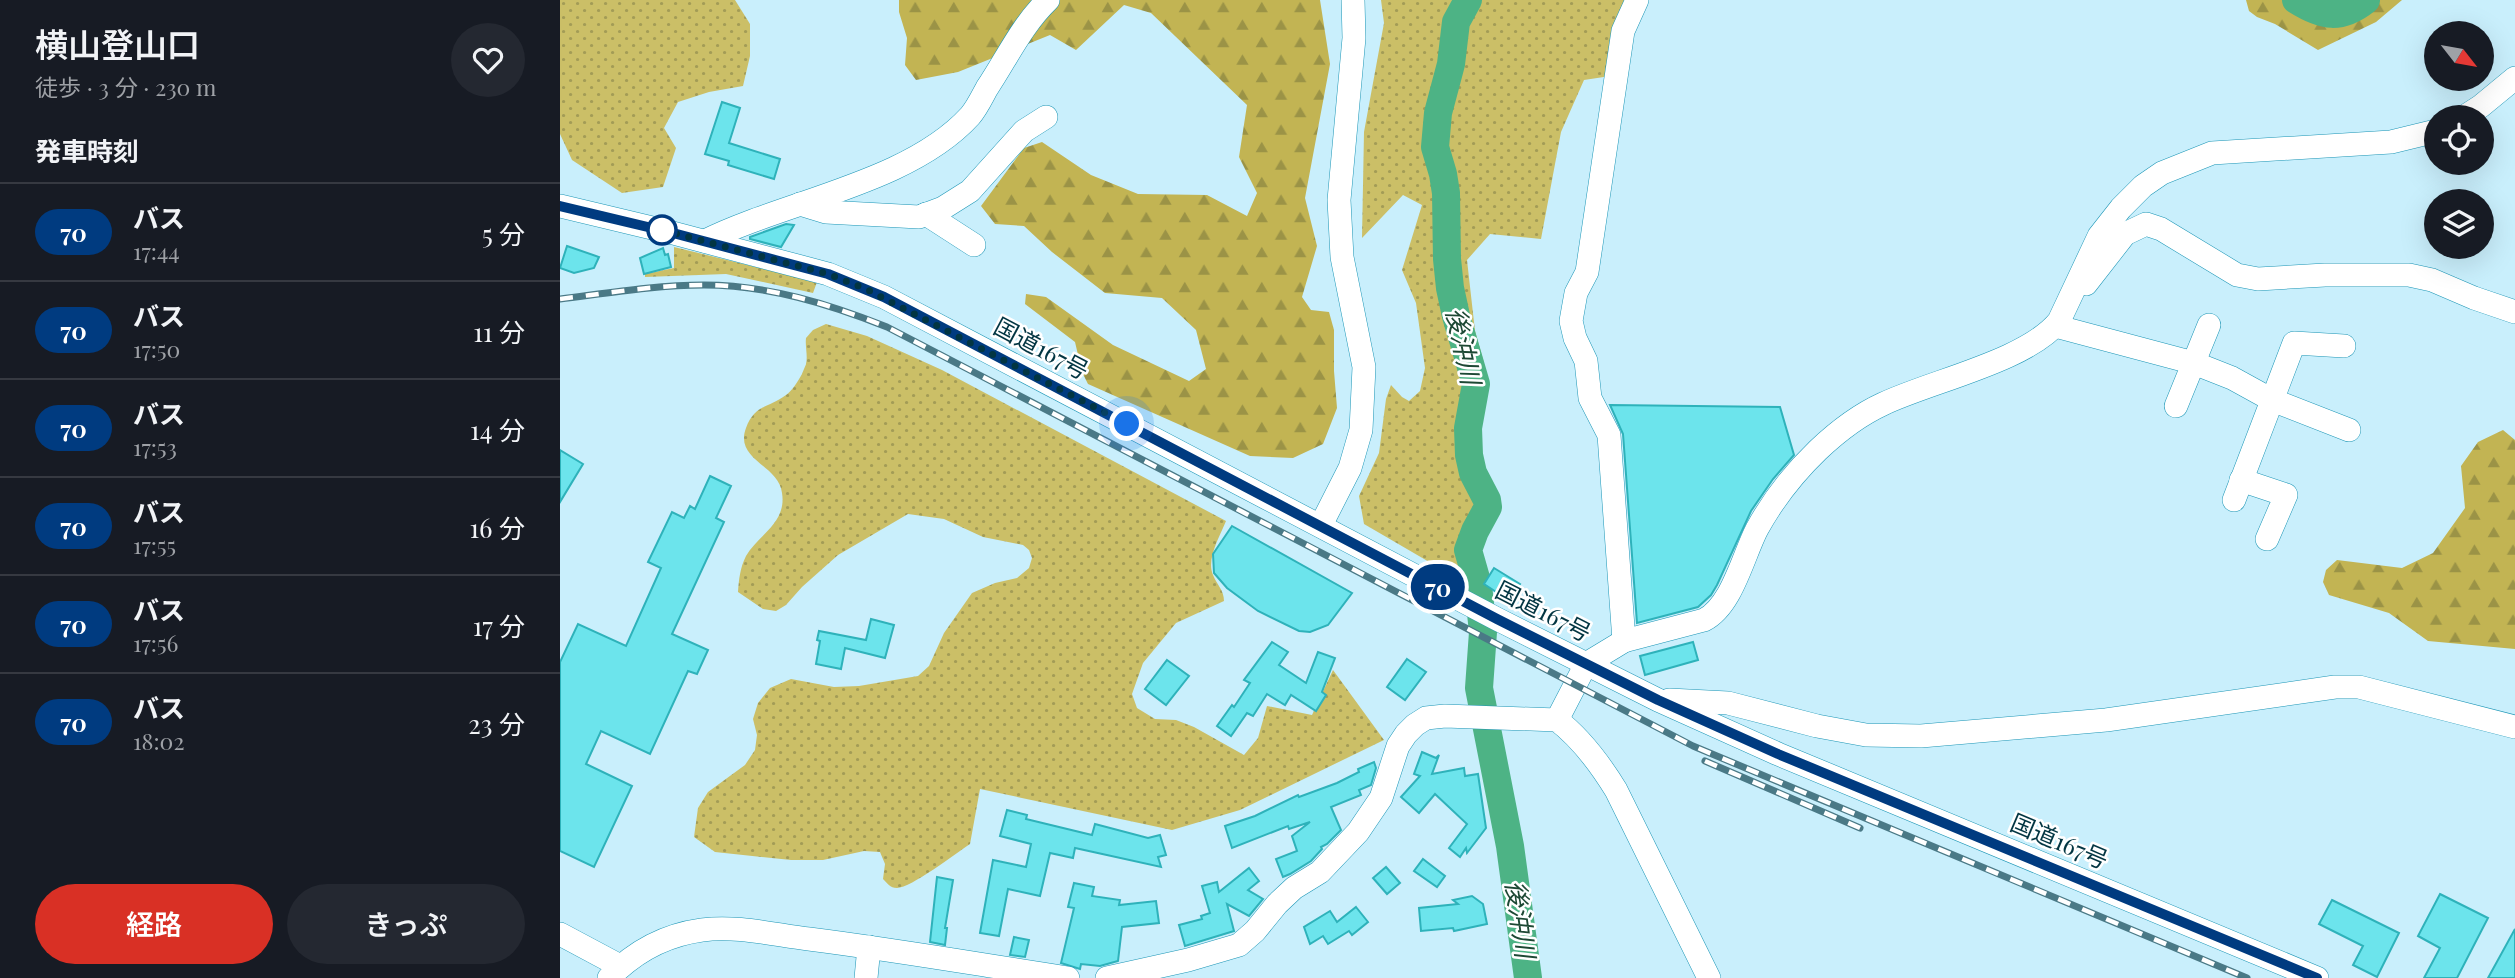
<!DOCTYPE html>
<html lang="ja">
<meta charset="utf-8">
<style>
:root{--surface:#171b24;--page:#242831;--text:#f1f3f6;--muted:#9ea1a6;--line:#363941;--accent:#d93025}
body{margin:0;font-family:"Playfair Display","Noto Sans JP",serif;background:var(--page);color:var(--text);height:100vh;display:flex;flex-direction:column;font-size:26px;white-space:nowrap}
*{box-sizing:border-box;margin:0}
p{font-size:23px;color:var(--muted)}
.icon{flex:none;width:38px;height:38px;fill:none;stroke:currentColor;stroke-width:2;stroke-linecap:round;stroke-linejoin:round}
.map{position:relative;flex:1;overflow:hidden}
.panel{display:flex;flex-direction:column;background:var(--surface);width:560px}
.panel>*{flex:none}
.badge{padding:0 14px;border-radius:23px;font-size:24px;line-height:46px}
.needle{width:46px;rotate:121deg}
.tools{position:absolute;left:1864px;top:21px;display:grid;gap:14px}
.tools a{display:grid;place-items:center;width:70px;height:70px;border-radius:50%;background:var(--surface);box-shadow:0 7px 28px #0002;font-size:35px}
.you{position:absolute;width:35px;height:35px;margin:-18px;border:5px solid #fff;border-radius:50%;background:#1a73e8;box-shadow:0 0 0 10px #1a73e833}
.map>.badge{position:absolute;translate:-50% -50%;box-shadow:0 0 0 4px #fff}
h2{padding:0 35px;font-size:26px;line-height:63px}
.round{display:grid;place-items:center;flex:none;width:74px;height:74px;border-radius:37px;background:var(--page)}
.overview{display:flex;align-items:center;justify-content:space-between;height:119px;padding:0 35px}
h1{font-size:33px;font-weight:600;line-height:52px}
.button{display:flex;gap:14px;margin-top:auto;padding:14px 35px}
.button a{flex:1;height:80px;border-radius:42px;background:var(--accent);color:#fff;font-size:28px;font-weight:600;line-height:80px;text-align:center}
.button a+a{background:var(--page);color:var(--text)}
ul{padding:0;list-style:none}
li{display:flex;align-items:center;gap:21px;height:98px;padding:0 35px;border-top:2px solid var(--line)}
li div{flex:1}
li b{display:block;font-size:26px}
li em{font-style:normal}
li .badge{min-width:77px;font-weight:700;text-align:center}
main{display:flex;flex:1;min-height:0}
.map>svg:first-child{display:block}
</style>
<main>
<section class="panel">
<div class="overview"><div><h1>横山登山口</h1><p>徒歩 · 3 分 · 230 m</p></div><a class="round"><svg class="icon" aria-label="heart" viewBox="0 0 24 24"><path d="M12 20l-8-8c-3-5 5-10 8-4 3-6 11-1 8 4z"/></svg></a></div>
<h2>発車時刻</h2>
<ul>
<li><span class="badge" style="background:#003b80;color:#fff">70</span><div><b>バス</b><p>17:44</p></div><em>5 分</em></li>
<li><span class="badge" style="background:#003b80;color:#fff">70</span><div><b>バス</b><p>17:50</p></div><em>11 分</em></li>
<li><span class="badge" style="background:#003b80;color:#fff">70</span><div><b>バス</b><p>17:53</p></div><em>14 分</em></li>
<li><span class="badge" style="background:#003b80;color:#fff">70</span><div><b>バス</b><p>17:55</p></div><em>16 分</em></li>
<li><span class="badge" style="background:#003b80;color:#fff">70</span><div><b>バス</b><p>17:56</p></div><em>17 分</em></li>
<li><span class="badge" style="background:#003b80;color:#fff">70</span><div><b>バス</b><p>18:02</p></div><em>23 分</em></li>
</ul>
<div class="button"><a>経路</a><a>きっぷ</a></div>
</section>
<div class="map">
<svg width="1955" height="978" viewBox="0 0 1955 978">
<defs>
<pattern id="grass-dots" width="8" height="8" patternUnits="userSpaceOnUse" patternTransform="scale(1.75)"><rect width="8" height="8" fill="#cbbf67"/><path d="M2 2h.1M6 6h.1" fill="none" stroke="#a39c56" stroke-width="1.8" stroke-linecap="round"/></pattern>
<pattern id="forest-firs" width="22" height="20" patternUnits="userSpaceOnUse" patternTransform="scale(1.75)"><rect width="22" height="20" fill="#c2b453"/><path d="M5 1l3.5 6h-7zM16 11l3.5 6h-7z" fill="#9b9346"/></pattern>
</defs>
<rect width="100%" height="100%" fill="#c9effc"/>
<!-- grass -->
<g fill="url(#grass-dots)">
<polygon points="0,0 175,0 190,24 190,56 183,86 149,92 118,102 104,128 116,148 103,187 62,193 12,160 0,134"/>
<polygon points="821,0 1079,0 1057,75 1024,80 1001,132 981,239 930,234 907,260 915,331 924,363 922,396 914,450 919,474 918,504 897,549 911,575 907,584 804,524 799,496 819,453 826,399 831,385 842,397 849,401 860,391 865,368 856,303 842,270 862,205 843,195 802,238 804,132 824,23"/>
<polygon points="114,247 257,282 253,293 166,274 85,277 85,274 114,268"/>
<path d="M266,324L307,336L382,370L666,521C660,536 646,559 653,575C657,585 664,590 664,601L616,623L583,663L572,694L577,708L595,719L616,720L634,727L684,755L698,738L707,706L752,715L773,670L824,740L680,810L612,830L420,789L410,844C396,853 351,888 337,888C330,888 327,883 323,879L325,864L320,852L304,851L263,860H231L155,852L134,837L138,808L148,792L185,765L195,750L197,735L193,719L198,703L210,688L231,679L274,687L299,686L358,676L369,666L384,633L412,593L435,583L457,578L469,568L472,558L469,550L463,545L423,537L384,519L348,514L278,555L242,587L226,605L216,611L203,609L178,592C179,579 180,568 186,556C198,535 227,523 222,493C219,465 174,460 186,428C195,404 209,408 226,395C232,391 238,381 242,374C242,373 246,365 246,364C248,356 245,347 246,338L253,330Z"/>
</g>
<!-- forest -->
<g fill="url(#forest-firs)">
<polygon points="339,0 760,0 770,64 745,198 757,246 742,297 751,310 769,312 774,330 774,371 777,408 763,444 733,458 690,456 528,384 522,372 515,342 465,304 466,294 486,297 553,345 629,381 646,369 636,330 602,298 545,293 492,252 464,226 435,224 421,206 464,148 482,142 531,175 578,194 647,195 687,216 697,193 679,157 687,105 591,13 564,5 516,50 490,35 398,72 356,80 345,65 347,38 339,12"/>
<polygon points="1686,0 1842,0 1816,22 1758,50 1715,24 1697,17 1689,11"/>
<polygon points="1943,430 1955,440 1955,649 1868,641 1829,613 1769,595 1763,582 1766,570 1777,560 1842,568 1873,553 1905,508 1901,466 1918,442"/>
</g>
<g fill="none" stroke-linecap="round" stroke-linejoin="round">
<!-- river -->
<g stroke="#4db385" stroke-width="28">
<polyline points="908,0 896,22 891,64 878,113 875,147 883,174 886,193 887,259 890,288 896,316 916,384 908,428 909,455 913,473 927,500 928,507 915,531 908,550 918,585 923,632 919,688 950,846 968,978"/>
<path d="M1736,0C1763,17 1781,20 1806,0"/>
</g>
</g>
<!-- building -->
<g fill="#6ce4ec" stroke="#2eb2ba" stroke-width="2">
<polygon points="162,102 180,108 169,143 220,159 214,179 168,165 169,161 145,154"/>
<polygon points="226,224 234,225 221,247 190,239 190,237"/>
<polygon points="7,246 39,257 34,268 14,273 0,268"/>
<polygon points="103,248 105,255 108,254 111,267 84,274 80,258"/>
<polygon points="1050,405 1220,407 1234,455 1213,479 1191,511 1157,585 1151,595 1138,607 1077,623 1063,434"/>
<polygon points="0,450 23,464 0,502"/>
<polygon points="150,476 171,486 156,518 164,522 112,634 148,650 137,674 128,671 90,754 41,731 26,764 72,786 34,867 0,851 0,662 18,624 66,646 101,568 88,562 112,512 124,518 130,506 135,509"/>
<polygon points="672,526 792,593 768,625 750,632 739,631 698,611 667,588 654,573 653,554"/>
<polygon points="934,568 960,584 950,601 924,584"/>
<polygon points="311,619 334,625 325,658 285,648 281,669 256,664 260,641 257,640 259,631 306,640"/>
<polygon points="712,642 728,652 719,665 746,683 758,652 775,658 762,692 766,695 756,711 731,695 725,705 707,694 693,716 687,713 671,736 657,726 672,705 674,707 690,683 684,680"/>
<polygon points="1133,642 1138,660 1085,675 1080,656"/>
<polygon points="847,659 866,672 845,700 827,687"/>
<polygon points="607,660 629,676 606,705 585,689"/>
<polygon points="862,752 876,758 879,755 872,774 904,768 905,776 918,774 926,828 907,853 906,848 900,857 889,848 907,824 875,794 859,813 841,797 860,776 854,774"/>
<polygon points="814,762 816,768 811,785 799,790 801,795 771,807 781,830 767,844 761,847 762,849 751,861 730,874 723,877 716,859 737,851 732,836 750,822 729,829 728,826 672,848 665,826 695,816 738,795 739,797 777,783 799,772 798,769"/>
<polygon points="447,810 467,815 466,819 532,835 535,824 588,838 600,835 606,855 598,857 601,867 515,848 513,858 490,853 480,896 448,889 439,936 420,933 433,860 466,867 471,844 440,836"/>
<polygon points="863,859 885,876 877,887 854,871"/>
<polygon points="826,867 840,883 827,894 813,878"/>
<polygon points="689,868 699,881 688,890 703,899 689,916 667,904 674,931 625,946 619,925 642,919 641,916 650,913 642,886 657,882 659,892"/>
<polygon points="377,877 393,880 385,928 387,928 385,945 370,942"/>
<polygon points="514,883 534,887 532,896 560,900 559,905 596,901 599,923 562,927 558,961 540,966 521,964 520,969 501,963 514,908 508,907"/>
<polygon points="1880,894 1928,918 1897,978 1864,978 1880,948 1858,936"/>
<polygon points="912,896 923,904 927,924 894,931 893,928 861,931 859,908 898,904 893,900"/>
<polygon points="1772,900 1839,933 1817,977 1793,965 1803,946 1759,924"/>
<polygon points="796,907 808,922 792,935 789,931 768,944 763,936 750,944 744,927 770,911 777,922"/>
<polygon points="1955,929 1955,978 1928,978"/>
<polygon points="454,937 469,940 465,957 450,955"/>
</g>
<g fill="none" stroke-linecap="round" stroke-linejoin="round">
<!-- minor casing -->
<g stroke="#1c96b6" stroke-width="24">
<g id="minor">
<polyline points="1904,117 1921,106 1955,78"/>
<polyline points="240,204 266,212 359,217 383,208 410,191 464,131 486,117"/>
<polyline points="0,206 113,233 268,274 324,297 937,619 1098,700 1218,754 1757,978"/>
<polyline points="366,214 414,245"/>
<path d="M145,241C225,201 349,183 410,116C417,108 422,97 427,88C447,58 462,25 488,0"/>
<polyline points="1526,284 1565,234 1586,224 1601,229 1677,275 1698,279 1765,275 1849,275 1872,280 1914,298 1955,312"/>
<polyline points="1495,326 1634,363 1672,378 1712,400 1789,430"/>
<polyline points="1616,406 1649,325"/>
<polyline points="1681,480 1726,495 1707,539"/>
<polyline points="1674,500 1734,343 1784,346"/>
<polyline points="761,525 790,468 801,430 804,367 782,257 779,200 794,38 793,0"/>
<polyline points="1064,641 1049,435 1030,398 1026,361 1015,338 1011,321 1016,293 1027,272 1063,31 1077,0"/>
<polyline points="1109,700 1168,703 1257,726 1306,735 1361,736 1546,720 1775,687 1799,687 1955,727"/>
<path d="M997,720L1026,664L1064,641L1144,620C1172,606 1183,556 1197,529C1213,500 1234,473 1258,450C1277,432 1299,415 1323,404C1371,381 1467,361 1499,321L1539,236L1561,208L1583,186L1602,173L1652,153L1831,142L1876,131"/>
<polyline points="0,934 60,966"/>
<path d="M49,978C74,952 105,935 142,930C176,925 215,935 249,939C336,950 422,965 508,978"/>
<polyline points="306,978 309,947"/>
<path d="M547,978L628,960L679,945L695,931L717,904L734,888L760,872L798,832L821,798L838,746L846,734L855,725L866,718L885,716L997,720C1022,739 1040,764 1056,790L1149,978"/>
</g>
</g>
<!-- minor -->
<use href="#minor" stroke="#fff" stroke-width="23"/>
<!-- rail casing -->
<g stroke="#4a7986" stroke-width="7">
<g id="rail">
<path d="M0,299C48,293 96,285 144,285C208,285 269,304 327,327L1133,746L1687,978"/>
<polyline points="1145,761 1300,828"/>
</g>
</g>
<!-- rail -->
<use href="#rail" stroke="#fff" stroke-width="4.5" stroke-dasharray="13" stroke-linecap="butt"/>
</g>
<g fill="none" stroke-linecap="round" stroke-linejoin="round">
<!-- line casing -->
<g stroke="#fff" stroke-width="16">
<polyline id="line" points="0,206 113,233 268,274 324,297 937,619 1098,700 1218,754 1757,978"/>
</g>
<!-- line -->
<use href="#line" stroke="#003b80" stroke-width="10"/>
<!-- walk -->
<polyline stroke="#023542" stroke-width="7" stroke-dasharray="0 12.6" points="102,230 91,227 268,274 306,289 567,424"/>
</g>
<!-- markers -->
<circle fill="#fff" stroke="#003b80" stroke-width="3.5" cx="102" cy="230" r="14"/>
<g text-anchor="middle" stroke-width="5" stroke-linejoin="round" paint-order="stroke">
<!-- street labels -->
<g font-size="24" fill="#023542" stroke="#fff">
<text transform="translate(481 349) rotate(28)" y="8">国道167号</text>
<text transform="translate(983 612) rotate(27)" y="8">国道167号</text>
<text transform="translate(1499 842) rotate(23)" y="8">国道167号</text>
</g>
<!-- water labels -->
<g font-size="26" font-style="italic" fill="#1d4834" stroke="#fff">
<text transform="translate(903 346) rotate(78)" y="9">後沖川</text>
<text transform="translate(960 919) rotate(82)" y="9">後沖川</text>
</g>
</g>
</svg>
<div class="tools">
<a><svg class="needle" viewBox="-14 -14 28 28"><path d="M0-13l5 13h-10z" fill="#e53935"/><path d="M0 13l5-13h-10z" fill="#9ea1a6"/></svg></a>
<a><svg class="icon" aria-label="locate" viewBox="0 0 24 24"><circle cx="12" cy="12" r="6"/><path d="M12 2v4M12 18v4M2 12h4M18 12h4"/></svg></a>
<a><svg class="icon" aria-label="layers" viewBox="0 0 24 24"><path d="M12 4l9 5-9 5-9-5zM3 14l9 5 9-5"/></svg></a>
</div>
<div class="you" style="left:567px;top:424px"></div>
<b class="badge" style="left:878px;top:587px;background:#003b80;color:#fff">70</b>
</div>
</main>
